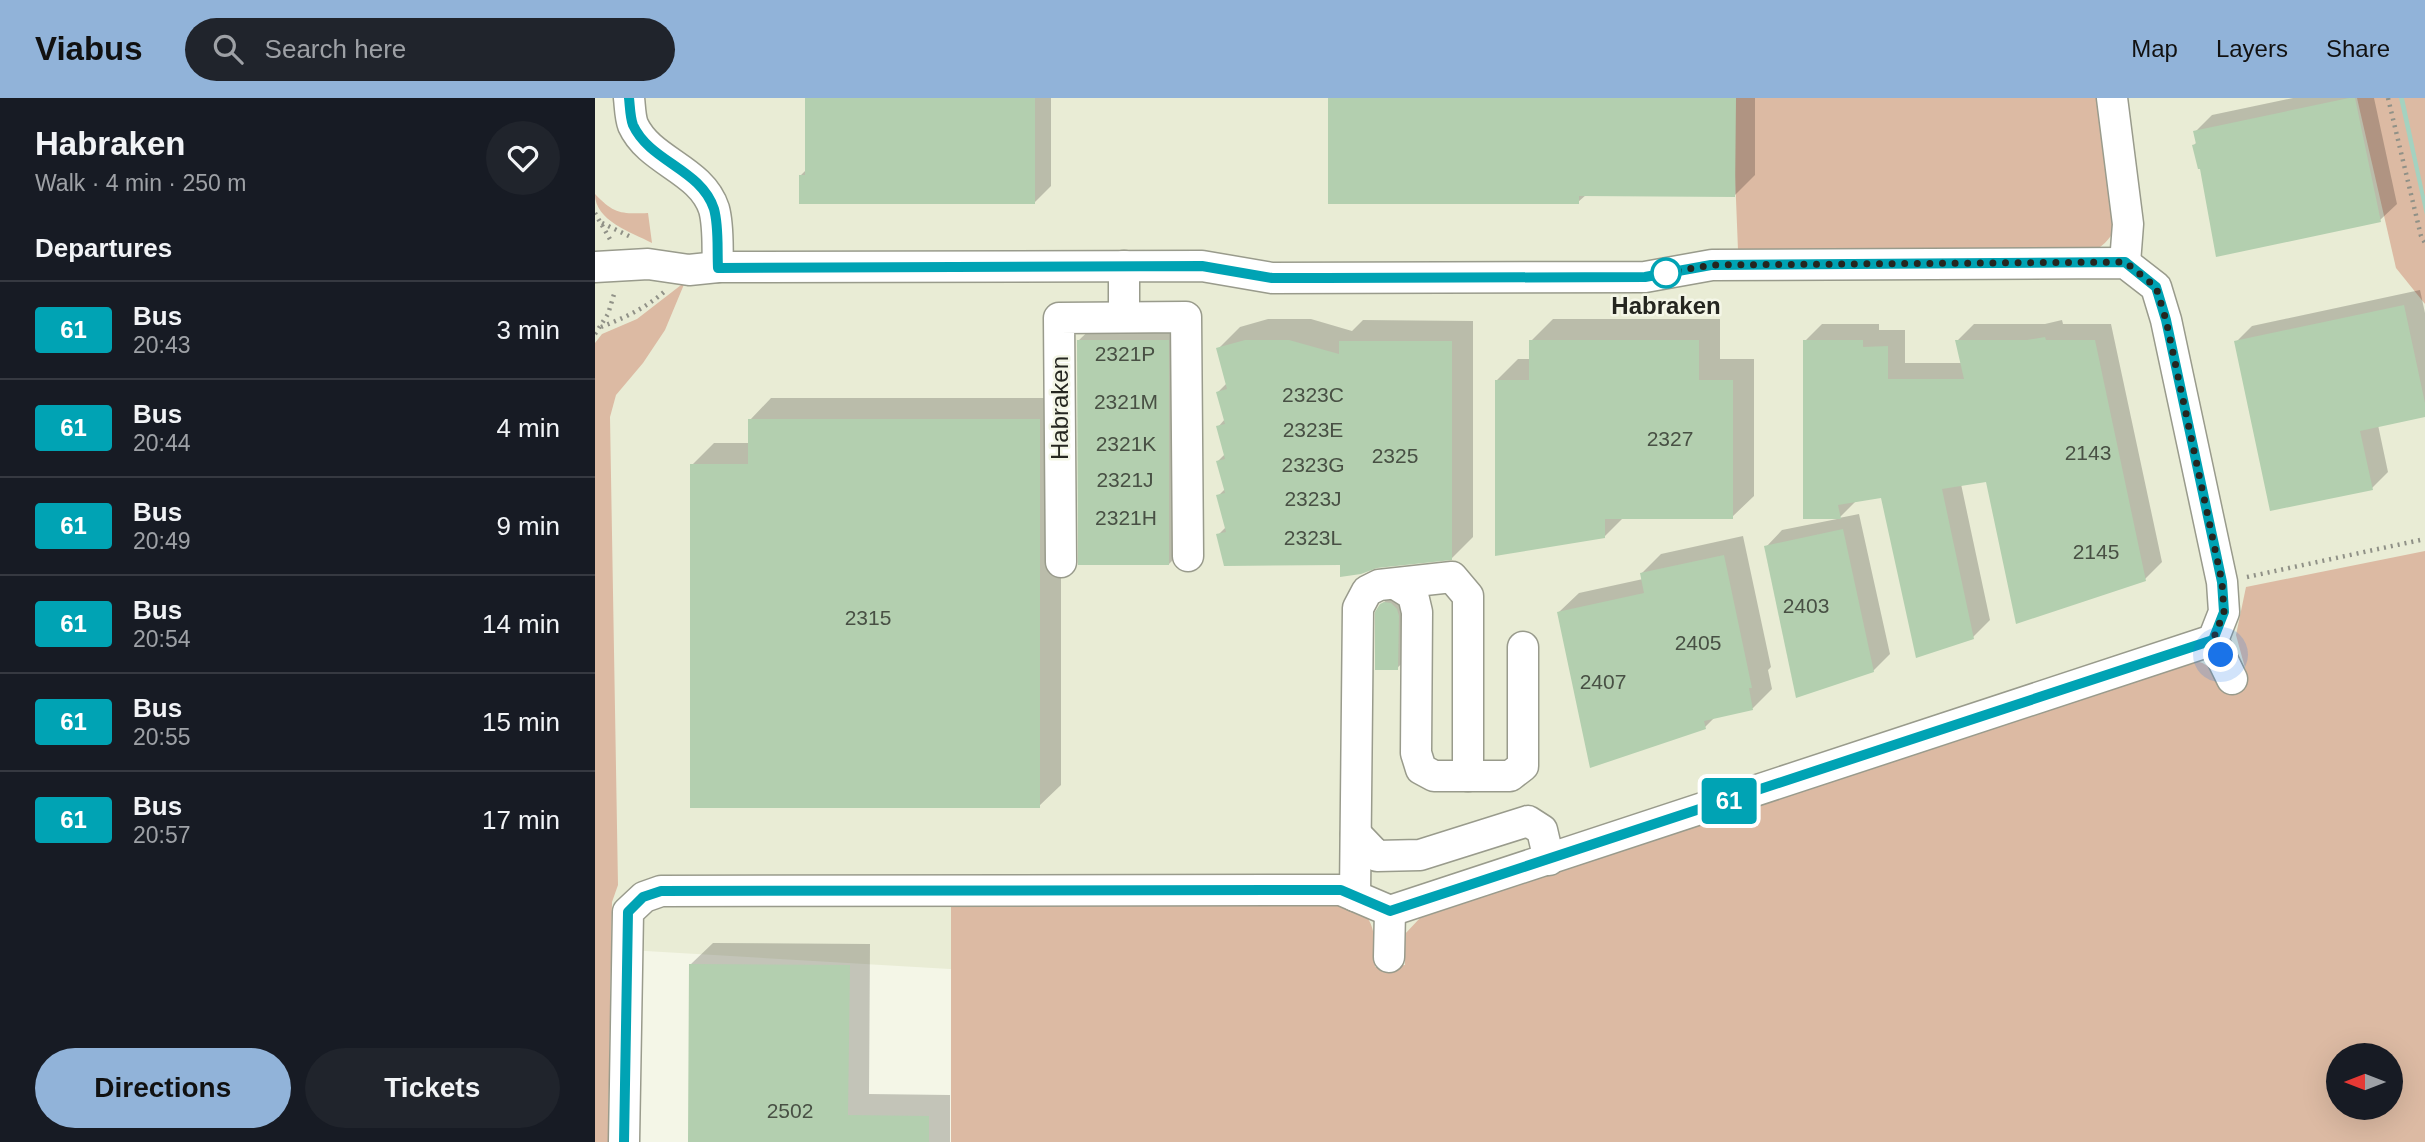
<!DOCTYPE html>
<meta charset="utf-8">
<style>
:root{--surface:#171b24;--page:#20242c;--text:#f1f3f6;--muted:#9ea1a6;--line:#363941;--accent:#91b3d9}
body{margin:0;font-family:Helvetica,sans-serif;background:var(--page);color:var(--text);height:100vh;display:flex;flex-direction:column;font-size:26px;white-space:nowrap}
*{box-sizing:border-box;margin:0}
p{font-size:23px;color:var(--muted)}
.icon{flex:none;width:38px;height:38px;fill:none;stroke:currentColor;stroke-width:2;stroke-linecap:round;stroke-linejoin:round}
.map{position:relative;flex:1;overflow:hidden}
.drawer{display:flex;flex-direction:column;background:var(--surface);width:595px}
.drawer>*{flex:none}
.badge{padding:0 14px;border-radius:5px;font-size:24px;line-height:46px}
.needle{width:46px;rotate:270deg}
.tools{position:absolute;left:1731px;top:945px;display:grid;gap:14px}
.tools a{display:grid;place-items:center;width:77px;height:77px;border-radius:50%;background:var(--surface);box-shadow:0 7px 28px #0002;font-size:35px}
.you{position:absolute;width:35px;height:35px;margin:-18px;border:5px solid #fff;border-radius:50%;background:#1a73e8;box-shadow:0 0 0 10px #1a73e833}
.map>.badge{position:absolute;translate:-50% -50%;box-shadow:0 0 0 4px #fff}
h2{padding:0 35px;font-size:26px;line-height:63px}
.round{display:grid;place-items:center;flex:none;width:74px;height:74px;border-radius:37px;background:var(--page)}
.headline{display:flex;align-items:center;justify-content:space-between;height:119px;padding:0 35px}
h1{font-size:33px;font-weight:600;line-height:52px}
.button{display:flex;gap:14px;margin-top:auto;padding:14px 35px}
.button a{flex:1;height:80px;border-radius:42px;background:var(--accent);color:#111;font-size:28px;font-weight:600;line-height:80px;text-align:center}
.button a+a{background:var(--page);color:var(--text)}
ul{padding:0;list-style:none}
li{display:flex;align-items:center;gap:21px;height:98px;padding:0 35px;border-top:2px solid var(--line)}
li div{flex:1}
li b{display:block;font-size:26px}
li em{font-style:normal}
li .badge{min-width:77px;font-weight:700;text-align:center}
header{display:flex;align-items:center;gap:42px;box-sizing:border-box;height:98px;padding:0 35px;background:var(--accent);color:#111}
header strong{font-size:33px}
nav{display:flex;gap:38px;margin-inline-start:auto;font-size:24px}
.search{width:490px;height:63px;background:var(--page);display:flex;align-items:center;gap:18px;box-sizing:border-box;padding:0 24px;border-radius:38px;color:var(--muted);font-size:26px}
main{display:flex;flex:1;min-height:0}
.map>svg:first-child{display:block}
</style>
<header>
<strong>Viabus</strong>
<div class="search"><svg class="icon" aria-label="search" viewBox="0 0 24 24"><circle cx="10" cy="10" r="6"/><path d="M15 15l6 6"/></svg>Search here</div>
<nav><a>Map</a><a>Layers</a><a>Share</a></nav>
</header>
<main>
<section class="drawer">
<div class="headline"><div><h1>Habraken</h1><p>Walk · 4 min · 250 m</p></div><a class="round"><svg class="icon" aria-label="heart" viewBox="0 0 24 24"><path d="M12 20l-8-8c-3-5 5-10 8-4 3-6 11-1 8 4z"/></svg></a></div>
<h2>Departures</h2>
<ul>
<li><span class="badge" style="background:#00a3b4;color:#fff">61</span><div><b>Bus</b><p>20:43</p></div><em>3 min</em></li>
<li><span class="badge" style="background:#00a3b4;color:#fff">61</span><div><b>Bus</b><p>20:44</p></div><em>4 min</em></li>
<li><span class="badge" style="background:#00a3b4;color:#fff">61</span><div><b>Bus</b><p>20:49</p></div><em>9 min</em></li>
<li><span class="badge" style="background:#00a3b4;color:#fff">61</span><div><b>Bus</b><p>20:54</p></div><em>14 min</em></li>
<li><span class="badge" style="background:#00a3b4;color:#fff">61</span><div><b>Bus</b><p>20:55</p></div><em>15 min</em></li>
<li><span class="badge" style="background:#00a3b4;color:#fff">61</span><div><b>Bus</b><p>20:57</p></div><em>17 min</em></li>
</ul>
<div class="button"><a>Directions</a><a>Tickets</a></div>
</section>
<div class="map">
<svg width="1830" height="1044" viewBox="0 0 1830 1044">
<rect width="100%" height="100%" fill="#f4f6e7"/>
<!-- built -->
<polygon fill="#e9ecd5" points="0,0 1804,0 1830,115 1830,643 843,900 0,850"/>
<!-- green -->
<g fill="#dcbaa3" fill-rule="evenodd">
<path d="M1137,0H1502C1508,26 1525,108 1519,131C1516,142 1505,149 1497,155L1143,152Z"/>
<polygon points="1762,0 1830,0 1830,206 1801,170"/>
<path d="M0,96C19,116 26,116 53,115L57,145C36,134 0,123 0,96Z"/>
<polygon points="90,184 70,232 48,265 21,297 15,319 23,787 17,804 13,1044 0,1044 0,245 7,236 42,221"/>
<path d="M1830,453V1044H356V804H752C782,817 780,839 780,869L810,867L809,837L825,820L1584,564C1610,560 1614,567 1628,588L1653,581L1641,537L1651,489ZM1743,957H1796V1010H1743Z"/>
</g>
<!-- water -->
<polygon fill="#a4d2c0" points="1804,0 1809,0 1830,99 1830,117"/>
<!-- shadow -->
<g fill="#0003">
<polygon points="212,0 456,0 456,88 440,104 205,78 212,71"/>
<polygon points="734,0 1160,0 1160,77 1140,97 991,97 983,104"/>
<polygon points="1698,0 1779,0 1802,106 1785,122 1606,69 1599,47 1602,44 1600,34 1617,17"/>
<polygon points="1825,192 1830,215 1830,317 1783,327 1793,374 1777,390 1641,244 1657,228"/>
<polygon points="595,221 595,444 574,466 483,243 505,222"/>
<polygon points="673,221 716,221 757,233 768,222 878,223 878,439 857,460 623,437 631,429 623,398 630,391 623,363 630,356 623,329 630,321 623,294 632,285 623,251 645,229"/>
<polygon points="958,221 1125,221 1125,261 1159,261 1159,398 1137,419 1029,419 1009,439 901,283 923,261 936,261 936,243"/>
<polygon points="1467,222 1468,226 1516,226 1567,464 1550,481 1392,382 1366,386 1395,522 1378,539 1288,398 1262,402 1244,420 1264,416 1295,556 1278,573 1171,449 1187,432 1242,421 1210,243 1227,226 1284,226 1284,232 1310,232 1310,265 1367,265 1362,243 1379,226 1450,226"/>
<polygon points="176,300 466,300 466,687 444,708 97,367 119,345 155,345 155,322"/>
<polygon points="1148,438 1176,569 1173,572 1177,591 1158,610 1121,618 1110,629 964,514 984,495 1048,481 1047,475 1066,456"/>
<polygon points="807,495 813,560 802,570 786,507 798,496"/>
<polygon points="118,845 275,846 274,996 355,997 355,1044 95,1044 96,866"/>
</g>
<!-- building -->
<g fill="#b3cfaf">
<polygon points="210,0 440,0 440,106 204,106 204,77 210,77"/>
<polygon points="733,0 1141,0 1140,99 984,98 984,106 733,106"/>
<polygon points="1754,0 1760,0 1786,124 1621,159 1605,71 1603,71 1597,47 1601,46 1598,33"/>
<polygon points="1809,207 1830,305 1830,319 1765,333 1778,392 1675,413 1639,243"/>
<polygon points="1450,239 1451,242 1500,242 1551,483 1421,526 1391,384 1347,391 1379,541 1321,560 1286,400 1243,407 1246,421 1208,421 1208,242 1268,242 1268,249 1293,248 1293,281 1369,281 1360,242 1432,242"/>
<polygon points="482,242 574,242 574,467 483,467"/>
<polygon points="650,242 694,242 744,256 744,243 857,243 857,462 782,470 766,476 745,479 745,467 629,468 621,436 631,434 621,397 630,395 621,363 630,361 621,328 630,326 621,294 632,291 621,250"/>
<polygon points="934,242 1104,242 1104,282 1138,282 1138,421 1010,421 1010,440 900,458 900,282 934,282"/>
<polygon points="153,321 445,321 445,710 95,710 95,366 153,366"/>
<polygon points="1248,431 1279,574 1201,600 1169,448"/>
<polygon points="1129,457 1157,590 1154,590 1158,612 1109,623 1111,631 995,670 962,514 1049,495 1045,475"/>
<polygon points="789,504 796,505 802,511 804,518 803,572 780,572 780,514 785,506"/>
<polygon points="94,866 255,867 253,1017 334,1018 334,1044 93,1044"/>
</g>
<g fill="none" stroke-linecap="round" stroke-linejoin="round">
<!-- minor casing -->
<g stroke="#999b8c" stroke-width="33">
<g id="minor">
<path d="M34,0C35,8 35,19 38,27C55,64 106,71 119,111C124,129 122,150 123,169"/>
<polyline points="1517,0 1533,126 1530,165"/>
<polyline points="529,168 529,219"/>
<polyline points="0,169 53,166 94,172 123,169 607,168 677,180 1050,179 1117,167 1530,165 1561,189 1571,222 1627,484 1629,514 1618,542 795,813 746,792 66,793 49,799 33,814 29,1044"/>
<polyline points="466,464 464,220 591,219 593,458"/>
<polyline points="802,487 818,497 822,514 821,655 826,671 839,678 915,678 928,668 928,549"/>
<polyline points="1618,542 1637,581"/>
<polyline points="761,736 782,758 825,757 933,723 947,732 954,762"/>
<polyline points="760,798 763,510 772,493 784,487 857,479 873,498 873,678"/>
<polyline points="794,859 795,813"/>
</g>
</g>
<!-- path -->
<g stroke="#909187" stroke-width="4.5" stroke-dasharray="2 5" stroke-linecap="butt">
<polyline points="1793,0 1826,138 1830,145"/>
<polyline points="0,115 16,143"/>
<polyline points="7,125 38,140"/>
<path d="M6,229C29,220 51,210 70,193"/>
<polyline points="0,236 13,216 20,193"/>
<polyline points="1652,479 1830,441"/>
</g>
<!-- minor -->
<use href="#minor" stroke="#fff" stroke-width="30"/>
</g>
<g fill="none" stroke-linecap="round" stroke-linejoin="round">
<!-- line casing -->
<g stroke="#fff" stroke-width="16">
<path id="line" d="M29,1044L33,814L48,799L66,793L746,792L795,813L1618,542L1629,514L1627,484L1571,222L1561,189L1530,164L1116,167L1050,179L730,180H677L607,168L123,170C122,150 124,129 119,111C106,71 55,64 38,27C35,19 35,8 34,0"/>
</g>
<!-- line -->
<use href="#line" stroke="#00a3b4" stroke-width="10"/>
<!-- walk -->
<polyline stroke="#252620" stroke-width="7" stroke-dasharray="0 12.6" points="1071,175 1116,167 1530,164 1561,189 1571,222 1627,484 1629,514 1618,542 1626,557"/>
</g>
<!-- markers -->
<circle fill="#fff" stroke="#00a3b4" stroke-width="3.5" cx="1071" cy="175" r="14"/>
<g text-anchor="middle" stroke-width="5" stroke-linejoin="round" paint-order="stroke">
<!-- number labels -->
<g font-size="21" fill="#485044">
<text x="530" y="263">2321P</text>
<text x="718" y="304">2323C</text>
<text x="531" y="311">2321M</text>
<text x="718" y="339">2323E</text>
<text x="1075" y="348">2327</text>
<text x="531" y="353">2321K</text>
<text x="1493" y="362">2143</text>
<text x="800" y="365">2325</text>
<text x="718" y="374">2323G</text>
<text x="530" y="389">2321J</text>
<text x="718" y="408">2323J</text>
<text x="531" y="427">2321H</text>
<text x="718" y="447">2323L</text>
<text x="1501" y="461">2145</text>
<text x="1211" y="515">2403</text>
<text x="273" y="527">2315</text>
<text x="1103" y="552">2405</text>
<text x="1008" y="591">2407</text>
<text x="195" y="1020">2502</text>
</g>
<!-- stop labels -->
<g font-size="24" font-weight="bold" fill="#252620" stroke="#f4f6e7">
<text x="1071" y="216">Habraken</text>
</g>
<!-- street labels -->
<g font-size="24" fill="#252620" stroke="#f4f6e7">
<text transform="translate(465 310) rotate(-90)" y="8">Habraken</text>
</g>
</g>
</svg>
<div class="tools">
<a><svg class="needle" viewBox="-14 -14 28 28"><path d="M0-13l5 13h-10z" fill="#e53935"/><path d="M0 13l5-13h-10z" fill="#9ea1a6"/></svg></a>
</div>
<div class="you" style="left:1626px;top:557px"></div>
<b class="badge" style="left:1134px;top:703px;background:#00a3b4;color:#fff">61</b>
</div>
</main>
